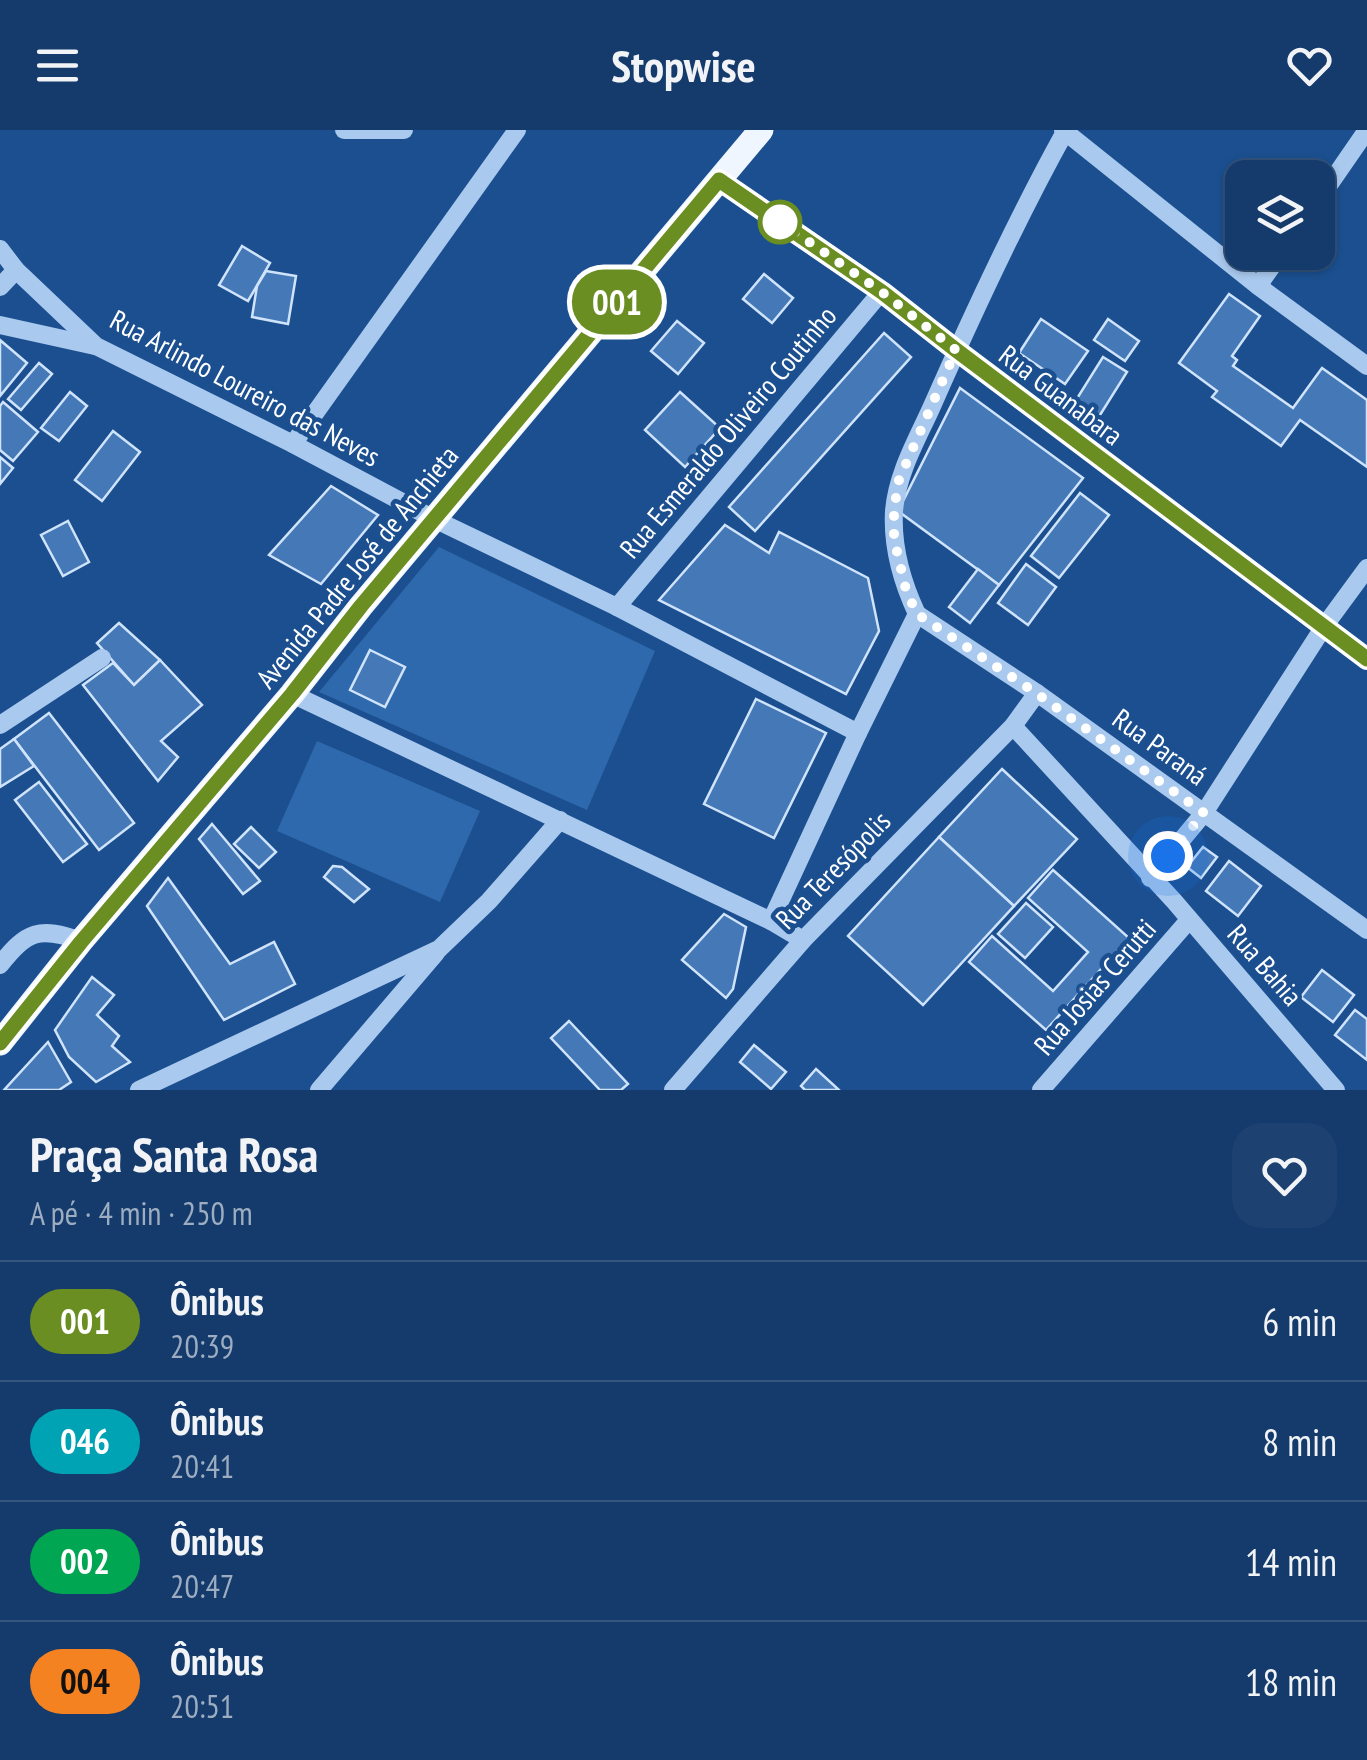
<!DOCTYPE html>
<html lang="pt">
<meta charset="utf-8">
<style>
:root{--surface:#143b6b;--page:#1d4271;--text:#f1f3f6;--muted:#9dadc1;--line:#33557e}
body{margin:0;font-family:"PT Sans Narrow",sans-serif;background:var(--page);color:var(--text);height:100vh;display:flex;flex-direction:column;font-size:38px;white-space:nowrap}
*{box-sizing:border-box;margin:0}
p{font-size:32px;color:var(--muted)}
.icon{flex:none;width:55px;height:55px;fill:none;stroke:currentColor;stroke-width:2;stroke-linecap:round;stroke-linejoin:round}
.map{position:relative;height:960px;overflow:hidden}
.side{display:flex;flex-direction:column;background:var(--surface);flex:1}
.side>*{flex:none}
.badge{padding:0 20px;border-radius:32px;font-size:35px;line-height:65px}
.controls{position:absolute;left:1225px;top:30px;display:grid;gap:20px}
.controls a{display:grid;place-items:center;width:110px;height:110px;border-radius:20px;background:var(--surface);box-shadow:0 2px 8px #0004,0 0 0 2px var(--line);font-size:50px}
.you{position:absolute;width:50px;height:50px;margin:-25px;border:8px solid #fff;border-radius:50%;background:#1a73e8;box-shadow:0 0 0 15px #1a73e833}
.map>.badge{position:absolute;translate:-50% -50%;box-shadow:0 0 0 5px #fff}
.round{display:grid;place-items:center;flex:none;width:105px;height:105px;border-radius:30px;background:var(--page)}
.overview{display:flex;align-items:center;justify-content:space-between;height:170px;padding:0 30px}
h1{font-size:48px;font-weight:600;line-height:75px}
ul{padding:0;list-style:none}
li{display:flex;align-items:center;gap:30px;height:120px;padding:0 30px;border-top:2px solid var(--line)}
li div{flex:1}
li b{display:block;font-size:38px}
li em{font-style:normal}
li .badge{min-width:110px;font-weight:700;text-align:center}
header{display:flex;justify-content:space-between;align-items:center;height:130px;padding:0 30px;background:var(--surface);font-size:45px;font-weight:600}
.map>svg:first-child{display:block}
</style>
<header><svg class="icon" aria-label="menu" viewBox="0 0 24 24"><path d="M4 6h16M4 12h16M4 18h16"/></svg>Stopwise<svg class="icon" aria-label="heart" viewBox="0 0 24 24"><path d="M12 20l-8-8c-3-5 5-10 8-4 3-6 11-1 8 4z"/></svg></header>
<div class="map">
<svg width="1367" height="960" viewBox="0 0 1367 960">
<rect width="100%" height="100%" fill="#1b4f8f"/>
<!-- green -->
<g fill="#2e69ad">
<polygon points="439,417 655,521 587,680 319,562"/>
<polygon points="317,611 480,681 440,772 277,701"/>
</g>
<!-- building -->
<g fill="#4478b7" stroke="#cfe3fa" stroke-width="2.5">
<polygon points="1281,34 1302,48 1273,48"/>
<polygon points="242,116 270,133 248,171 219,155"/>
<polygon points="266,141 296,146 288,194 252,187 257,156"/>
<polygon points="764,144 793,168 772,193 743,169"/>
<polygon points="1229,164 1260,186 1232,226 1237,230 1233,236 1293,278 1322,238 1367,270 1367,337 1300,290 1281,316 1212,267 1217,261 1179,233"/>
<polygon points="1041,189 1088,221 1065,254 1019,223"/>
<polygon points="1108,189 1139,211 1125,231 1094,210"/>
<polygon points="677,191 704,213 678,244 651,221"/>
<polygon points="884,203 911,227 755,401 729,377"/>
<polygon points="0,210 27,233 0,266"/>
<polygon points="1103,227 1127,242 1095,293 1071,278"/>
<polygon points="39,233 52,244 21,280 8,269"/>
<polygon points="960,258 1083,348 999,455 898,381"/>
<polygon points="70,262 87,276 59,311 41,298"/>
<polygon points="680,262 720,298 685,337 645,300"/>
<polygon points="3,272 38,302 13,331 0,320 0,276"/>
<polygon points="113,301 140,322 102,371 75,350"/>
<polygon points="0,327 13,338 0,354"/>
<polygon points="331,356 378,385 321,454 269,425"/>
<polygon points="1080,363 1109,385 1059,448 1031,426"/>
<polygon points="68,391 89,432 63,446 41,405"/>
<polygon points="725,395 769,423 779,402 868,448 879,501 846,564 659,470"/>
<polygon points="1026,434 1056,457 1028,495 998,473"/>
<polygon points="978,439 999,455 970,493 949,477"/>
<polygon points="119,493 160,530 134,555 97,513"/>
<polygon points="370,520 405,537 385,577 350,560"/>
<polygon points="160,530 202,575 161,611 178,627 158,651 83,555 113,533 134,555"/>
<polygon points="756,569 826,603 774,708 704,674"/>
<polygon points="49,583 134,693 99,720 14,609"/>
<polygon points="14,609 34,636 0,657 0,619"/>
<polygon points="1002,639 1077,709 1014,776 939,707"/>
<polygon points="39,652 87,714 63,732 15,670"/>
<polygon points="212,694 260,751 243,764 199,709"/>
<polygon points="251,697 276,722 259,738 234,714"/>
<polygon points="939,707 1014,776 923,875 848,806"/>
<polygon points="1203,717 1217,727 1201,748 1187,737"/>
<polygon points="1229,731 1261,756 1238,786 1206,761"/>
<polygon points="333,736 342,737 369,759 354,772 324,747"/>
<polygon points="1053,740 1129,808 1046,900 969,832 992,806 1053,861 1088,822 1028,768"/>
<polygon points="168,748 230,834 274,812 295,854 224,890 147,776"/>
<polygon points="1026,773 1053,797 1025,828 998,804"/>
<polygon points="724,784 746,797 733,859 726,868 682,830"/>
<polygon points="1322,840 1354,865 1333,892 1301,867"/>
<polygon points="92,847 114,865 97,885 119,906 112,916 130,932 96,952 69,927 55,900"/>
<polygon points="1355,880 1367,889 1367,930 1335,905"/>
<polygon points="569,891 628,954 621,960 600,960 551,908"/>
<polygon points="48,912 71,952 59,960 4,960"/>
<polygon points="754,915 786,942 771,959 740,932"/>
<polygon points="816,939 839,960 805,960 801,956"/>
</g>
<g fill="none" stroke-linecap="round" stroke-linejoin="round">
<!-- minor -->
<g stroke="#a9c9ee" stroke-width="18">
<polyline points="344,0 404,0"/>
<polyline points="1063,0 1258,156 1367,236"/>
<polyline points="719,50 882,161 956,220 1367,529"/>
<polyline points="1318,71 1367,0"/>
<polyline points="0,119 16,140 96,216 293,314 434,389 617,477 858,603"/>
<polyline points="1258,156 1282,122"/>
<polyline points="0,157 16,140"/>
<polyline points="0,195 95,216"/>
<polyline points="293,314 517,0"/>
<polyline points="617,477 882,161"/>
<polyline points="917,484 1037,563 1367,800"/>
<path d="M917,484C902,452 892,416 894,381C897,343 918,308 933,274C974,181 1017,88 1066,0"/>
<polyline points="292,564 771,791 803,810"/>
<polyline points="0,595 102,528"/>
<polyline points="1013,596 1174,771 1336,960"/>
<polyline points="1150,748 1204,683 1323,498 1367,438"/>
<polyline points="771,791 858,603 917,484"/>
<path d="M0,835C27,801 39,796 81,811"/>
<polyline points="139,960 439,819 489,771 560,690"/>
<polyline points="319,960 436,823"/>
<polyline points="673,960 803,810 1013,596 1037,563"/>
<polyline points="1041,960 1189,790"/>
</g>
<!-- major -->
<polyline stroke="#f0f6ff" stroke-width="25" points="0,913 81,811 292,564 361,476 761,0"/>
</g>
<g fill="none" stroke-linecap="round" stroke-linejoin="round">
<!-- line casing -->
<g stroke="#fff" stroke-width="22">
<polyline id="line" points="0,913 81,812 292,564 361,476 719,50 882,162 956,220 1367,529"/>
</g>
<!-- line -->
<use href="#line" stroke="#6b8e23" stroke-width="15"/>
<!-- walk -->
<polyline stroke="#fff" stroke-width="10" stroke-dasharray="0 18" points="780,92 882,162 956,220 899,350 894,379 894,409 906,460 917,484 1036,563 1204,683 1168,726"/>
</g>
<!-- markers -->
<circle fill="#fff" stroke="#6b8e23" stroke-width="5" cx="780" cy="92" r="20"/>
<g text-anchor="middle" stroke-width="9" stroke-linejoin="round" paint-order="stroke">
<!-- street labels -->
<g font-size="28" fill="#fff" stroke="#1b4f8f">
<text transform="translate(245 258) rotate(28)" y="10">Rua Arlindo Loureiro das Neves</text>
<text transform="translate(1061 265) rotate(37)" y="10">Rua Guanabara</text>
<text transform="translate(728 302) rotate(-50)" y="10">Rua Esmeraldo Oliveiro Coutinho</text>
<text transform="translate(357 437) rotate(-51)" y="10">Avenida Padre José de Anchieta</text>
<text transform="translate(1160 617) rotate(36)" y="10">Rua Paraná</text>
<text transform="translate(833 740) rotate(-46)" y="10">Rua Teresópolis</text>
<text transform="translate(1265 835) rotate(49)" y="10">Rua Bahia</text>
<text transform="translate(1095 857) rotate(-49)" y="10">Rua Josias Cerutti</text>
</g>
</g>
</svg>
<div class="controls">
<a><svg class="icon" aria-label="layers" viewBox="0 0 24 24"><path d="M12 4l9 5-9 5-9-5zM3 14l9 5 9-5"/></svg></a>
</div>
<div class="you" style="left:1168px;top:726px"></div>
<b class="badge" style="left:617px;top:172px;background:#6b8e23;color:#fff">001</b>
</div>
<section class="side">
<div class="overview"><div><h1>Praça Santa Rosa</h1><p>A pé · 4 min · 250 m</p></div><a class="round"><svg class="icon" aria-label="heart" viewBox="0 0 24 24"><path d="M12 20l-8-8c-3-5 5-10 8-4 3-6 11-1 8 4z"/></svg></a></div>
<ul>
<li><span class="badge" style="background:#6b8e23;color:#fff">001</span><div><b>Ônibus</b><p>20:39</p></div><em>6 min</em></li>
<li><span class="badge" style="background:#00a3b4;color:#fff">046</span><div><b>Ônibus</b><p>20:41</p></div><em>8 min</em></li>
<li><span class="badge" style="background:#00a651;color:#fff">002</span><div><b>Ônibus</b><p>20:47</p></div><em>14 min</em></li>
<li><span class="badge" style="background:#f58220;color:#111">004</span><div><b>Ônibus</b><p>20:51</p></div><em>18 min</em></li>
</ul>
</section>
